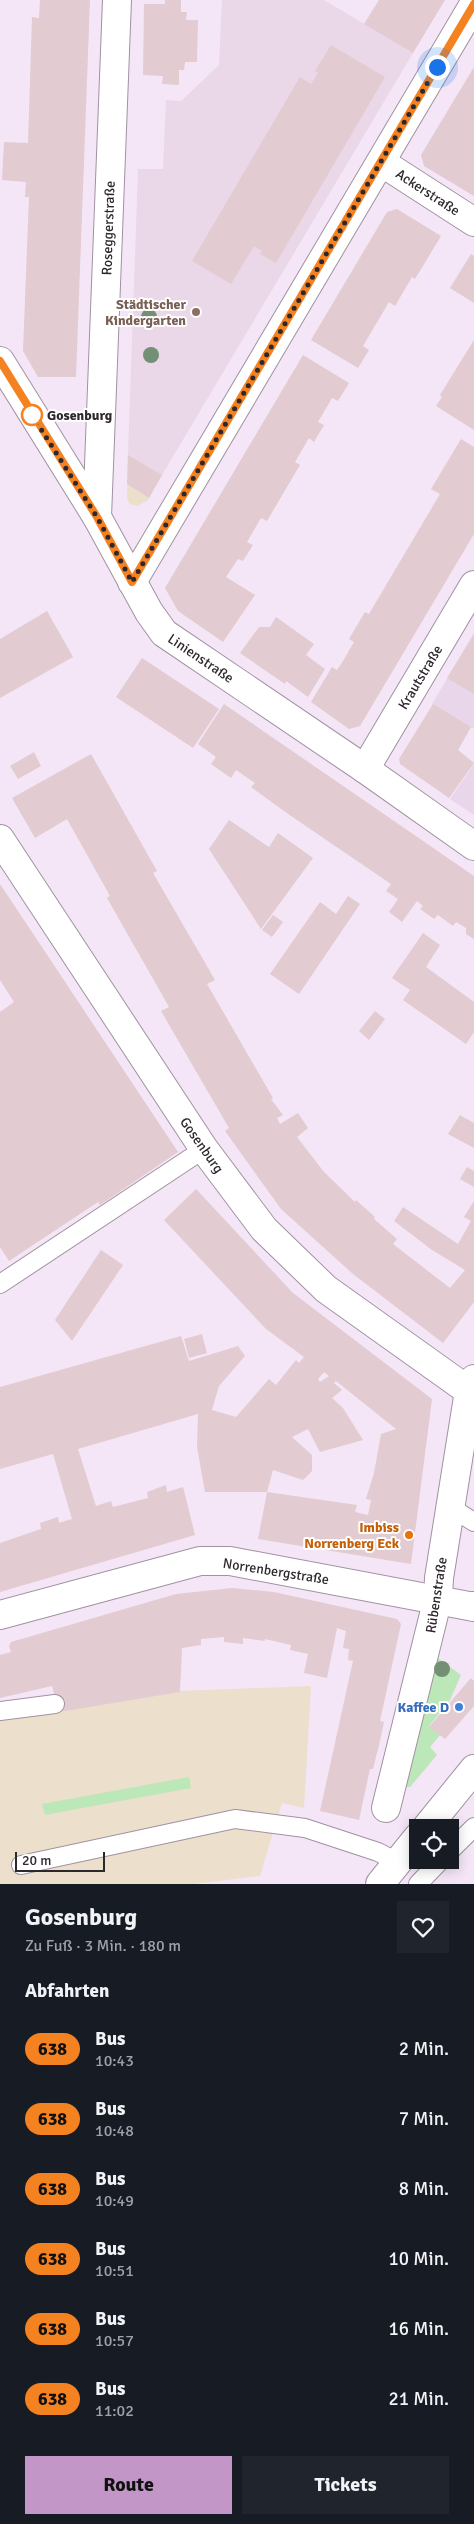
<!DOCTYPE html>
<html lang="de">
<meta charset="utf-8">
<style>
:root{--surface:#171b24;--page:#20242c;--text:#f1f3f6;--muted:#9ea1a6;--accent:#c297c7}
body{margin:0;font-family:Signika,sans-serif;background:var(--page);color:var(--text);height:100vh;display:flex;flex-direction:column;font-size:19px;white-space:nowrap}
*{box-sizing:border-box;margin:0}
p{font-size:16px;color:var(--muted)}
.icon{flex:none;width:28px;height:28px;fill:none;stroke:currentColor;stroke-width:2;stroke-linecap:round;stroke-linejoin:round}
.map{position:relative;height:1884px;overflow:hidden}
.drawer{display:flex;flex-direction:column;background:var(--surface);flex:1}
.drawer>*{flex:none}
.badge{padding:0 10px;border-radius:16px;font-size:18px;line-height:32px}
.controls{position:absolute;left:409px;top:1819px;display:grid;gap:10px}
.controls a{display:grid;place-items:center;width:50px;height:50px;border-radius:0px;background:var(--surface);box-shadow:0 2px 12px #0003;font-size:25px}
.scale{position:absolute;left:15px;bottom:12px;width:90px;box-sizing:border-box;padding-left:5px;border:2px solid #2e282e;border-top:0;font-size:14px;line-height:18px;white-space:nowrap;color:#2e282e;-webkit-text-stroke:4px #fff;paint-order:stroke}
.you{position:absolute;width:25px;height:25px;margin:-12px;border:4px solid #fff;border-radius:50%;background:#1a73e8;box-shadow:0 0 0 8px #1a73e833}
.map>.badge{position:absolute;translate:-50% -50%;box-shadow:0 0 0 2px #fff}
h2{padding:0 25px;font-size:19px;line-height:45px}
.round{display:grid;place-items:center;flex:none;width:52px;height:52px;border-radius:0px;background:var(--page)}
.head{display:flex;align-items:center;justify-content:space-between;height:85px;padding:0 25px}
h1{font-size:24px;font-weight:800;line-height:38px}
.action{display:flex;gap:10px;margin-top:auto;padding:10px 25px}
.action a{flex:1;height:58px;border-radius:0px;background:var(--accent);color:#111;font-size:20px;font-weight:800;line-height:58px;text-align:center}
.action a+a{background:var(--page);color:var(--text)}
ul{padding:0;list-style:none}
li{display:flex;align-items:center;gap:15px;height:70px;padding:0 25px}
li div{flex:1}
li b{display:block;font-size:19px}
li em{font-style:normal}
li .badge{min-width:55px;font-weight:700;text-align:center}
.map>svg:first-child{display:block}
</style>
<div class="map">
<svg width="474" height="1884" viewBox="0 0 474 1884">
<rect width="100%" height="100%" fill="#f4e6f6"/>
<!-- commercial -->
<g fill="#ece0cc">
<polygon points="128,455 162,475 147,501 137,506 130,504 127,499"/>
<polygon points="311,1686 304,1808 282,1803 260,1876 194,1884 0,1884 0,1720 178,1691"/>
</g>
<!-- built -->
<g fill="#ead6eb">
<polygon points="474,633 474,729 432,704"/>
<polygon points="474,764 474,815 450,799"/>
</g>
<!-- education -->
<polygon fill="#ead7e7" points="222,0 324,0 413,53 162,475 128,455 138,169 163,169 166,100 181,101 219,65"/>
<!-- green -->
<g fill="#bce7b8">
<polygon points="438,1658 461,1675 450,1700 429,1726 440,1735 430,1747 437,1755 410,1787 403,1787"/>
<polygon points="189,1777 191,1788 45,1815 42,1804"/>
</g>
<!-- building -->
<g fill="#e2cbd1" fill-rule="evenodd">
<polygon points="40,0 90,0 76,377 38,377 23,351 29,197 25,197 26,182 2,180 4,142 28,143 32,17 39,18"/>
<polygon points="165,0 181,0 181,12 187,12 186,20 198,20 197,62 185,62 184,70 179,70 179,85 162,84 163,76 143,75 144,4 165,4"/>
<polygon points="379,0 445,0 413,53 364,24"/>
<polygon points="331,45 385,77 276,263 260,254 262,251 254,246 231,284 192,261 300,77 311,84 318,73 315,71"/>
<polygon points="474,67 474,196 424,166 421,155"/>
<polygon points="397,209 441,236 415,279 412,277 395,306 389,302 363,346 369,350 358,368 311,340 387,212"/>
<polygon points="471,254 474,256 474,303 450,288"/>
<polygon points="474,340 474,430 436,406 442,397 440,395"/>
<polygon points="303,355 349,383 338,401 332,398 318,422 324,425 314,442 309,438 295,462 300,465 267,521 261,518 247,542 253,545 243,561 238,559 226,577 255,595 223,642 178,611 165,588"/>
<polygon points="461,439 474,447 474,534 360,726 349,729 311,702 332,667 337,670 343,661 354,642 349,639 365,612 369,614 440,494 431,489"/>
<polygon points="128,455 162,475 149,498 127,484"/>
<polygon points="47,611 73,657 0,698 0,639"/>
<polygon points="276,617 314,644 306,655 325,669 308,697 286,681 285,684 240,653 259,627 270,627"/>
<polygon points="474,634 474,694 447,678"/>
<polygon points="142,658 219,709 193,748 116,697"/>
<polygon points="224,704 474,876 474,939 466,934 466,928 456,922 453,926 438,915 434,919 420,909 423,906 417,901 402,922 389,912 398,899 386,891 391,884 291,816 251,787 255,783 236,770 231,778 211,764 216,757 198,744"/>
<polygon points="433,704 471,727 458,750 474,763 449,798 400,764 399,759"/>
<polygon points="34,752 41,766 18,779 10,766"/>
<polygon points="91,754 157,871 153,873 215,980 207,984 273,1098 271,1099 283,1115 277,1118 280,1124 298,1113 308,1128 297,1137 324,1172 355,1202 356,1200 375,1217 374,1219 397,1239 393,1244 450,1288 465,1270 432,1250 394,1221 403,1207 458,1244 471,1221 464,1217 474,1201 474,1302 443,1343 353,1274 281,1209 225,1131 229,1128 161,1011 169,1007 107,898 110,896 67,819 35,838 12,798"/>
<polygon points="229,820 269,847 278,833 313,858 261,929 209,849"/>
<polygon points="0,884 178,1152 100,1205 98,1202 9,1261 0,1247 0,1012 14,1002 0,980"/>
<polygon points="348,896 360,904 299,994 270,974 320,902 336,914"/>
<polygon points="273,915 283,922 272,937 262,930"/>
<polygon points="423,933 440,945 426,967 474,1002 474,1032 466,1044 403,1000 410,990 392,978"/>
<polygon points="375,1011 385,1019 369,1040 359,1031"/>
<polygon points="460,1115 474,1123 474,1148 448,1134"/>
<polygon points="467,1167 474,1171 474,1187 460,1179"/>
<path d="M196,1189L293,1293L432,1399L411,1564L258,1539L267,1492L357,1505L355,1512L368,1515L371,1500L366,1499L374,1473L381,1434L396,1429L336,1381L334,1383L342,1390L332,1398L343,1408L363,1440L320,1452L308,1429L292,1437L312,1455V1471L303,1480L273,1470L267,1492H205L197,1447L198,1414L78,1449L96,1506L111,1501L113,1507L148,1498L147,1492L166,1485L167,1492L183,1487L195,1535L0,1592V1543L41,1529L40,1523L58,1517L59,1523L72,1519L53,1454L0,1469V1387L181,1336L189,1361L238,1346L245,1356L219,1386L212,1410L236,1417L269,1379L276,1385L296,1360L299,1363L304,1357L266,1329L164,1220ZM324,1372L329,1376L320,1382L318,1379Z"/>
<polygon points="101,1250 123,1265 72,1341 55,1320"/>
<polygon points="202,1334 207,1353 189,1358 184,1339"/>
<polygon points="232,1588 274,1592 397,1619 401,1624 380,1721 384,1722 379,1745 373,1769 370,1769 359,1820 320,1811 353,1661 348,1660 349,1649 343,1648 346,1631 337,1628 327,1678 304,1673 308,1654 290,1650 291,1645 265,1639 265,1641 243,1638 243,1644 224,1642 224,1637 201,1639 201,1645 182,1648 180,1692 59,1712 52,1686 0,1698 0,1655 11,1652 9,1646 11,1642 176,1594"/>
<polygon points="471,1678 474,1681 474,1706 445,1739 429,1727"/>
</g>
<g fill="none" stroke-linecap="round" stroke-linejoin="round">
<!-- lane casing -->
<g stroke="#a092a1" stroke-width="20">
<g id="lane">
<polyline points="0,1284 204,1149"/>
<polyline points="450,1507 474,1522"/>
<polyline points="0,1711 55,1704"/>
<polyline points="450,1851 474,1827"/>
<polyline points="21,1865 235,1819 305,1828 378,1852 397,1862"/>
<polyline points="418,1884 441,1860"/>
</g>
</g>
<!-- street casing -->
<g stroke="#a092a1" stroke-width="30">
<g id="street">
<polyline points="381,162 474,222"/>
<polyline points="0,361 97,517 149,612 164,633 365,769 474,846"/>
<polyline points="97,517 117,0"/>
<polyline points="132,582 474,4"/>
<polyline points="365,769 474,585"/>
<polyline points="0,839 204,1149 264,1229 326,1289 469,1391"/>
<polyline points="0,1615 200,1561 230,1561 474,1607"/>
<polyline points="386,1808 438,1598 439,1578 469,1391 474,1379"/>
</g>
</g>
<!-- secondary casing -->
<g stroke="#a092a1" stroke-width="30">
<g id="secondary">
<polyline points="473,1606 474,1607"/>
<polyline points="426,1828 474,1769"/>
<polyline points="380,1884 418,1837"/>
</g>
</g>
<!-- lane -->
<use href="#lane" stroke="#fff" stroke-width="18"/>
<!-- street -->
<use href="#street" stroke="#fff" stroke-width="28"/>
<!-- secondary -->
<use href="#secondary" stroke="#fff" stroke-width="28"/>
</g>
<!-- trees -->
<g fill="#738f74">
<circle cx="149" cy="317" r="8"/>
<circle cx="151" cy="355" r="8"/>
<circle cx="442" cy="1669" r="8"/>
</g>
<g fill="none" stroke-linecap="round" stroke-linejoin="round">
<!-- line casing -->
<g stroke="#fff" stroke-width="11">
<polyline id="line" points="0,361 97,517 132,582 474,4"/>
</g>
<!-- line -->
<use href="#line" stroke="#f58220" stroke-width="8"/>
<!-- walk -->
<polyline stroke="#2e282e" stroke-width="5" stroke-dasharray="0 9" points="32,415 97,517 132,582 437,67"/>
</g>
<!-- markers -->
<circle fill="#8d6e63" stroke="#fff" stroke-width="2" cx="196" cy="312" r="5"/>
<circle fill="#fff" stroke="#f58220" stroke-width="2.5" cx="32" cy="415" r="10"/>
<circle fill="#e8710a" stroke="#fff" stroke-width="2" cx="409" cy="1535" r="5"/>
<circle fill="#3f7fe0" stroke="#fff" stroke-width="2" cx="459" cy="1707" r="5"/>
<g text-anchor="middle" stroke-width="4" stroke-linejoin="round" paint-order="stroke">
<!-- street labels -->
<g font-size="14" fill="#2e282e" stroke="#fff">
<text transform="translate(428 192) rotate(33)" y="5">Ackerstraße</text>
<text transform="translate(108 228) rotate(-88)" y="5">Roseggerstraße</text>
<text transform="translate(201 658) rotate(34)" y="5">Linienstraße</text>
<text transform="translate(420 677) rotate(-59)" y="5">Krautstraße</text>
<text transform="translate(202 1145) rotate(55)" y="5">Gosenburg</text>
<text transform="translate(276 1571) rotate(9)" y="5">Norrenbergstraße</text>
<text transform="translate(436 1595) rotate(-81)" y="5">Rübenstraße</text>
</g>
<!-- education labels -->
<g font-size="14" font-weight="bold" fill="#785e54" stroke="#fff" text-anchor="end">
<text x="186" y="309">Städtischer<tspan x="186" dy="16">Kindergarten</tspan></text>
</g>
<!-- stop labels -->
<g font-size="14" font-weight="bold" fill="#2e282e" stroke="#fff" text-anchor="start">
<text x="47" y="420">Gosenburg</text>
</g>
<!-- food labels -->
<g font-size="14" font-weight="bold" fill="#c56008" stroke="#fff" text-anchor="end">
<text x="399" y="1532">Imbiss<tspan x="399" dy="16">Norrenberg Eck</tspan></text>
</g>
<!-- shop labels -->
<g font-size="14" font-weight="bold" fill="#366cbe" stroke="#fff" text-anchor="end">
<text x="449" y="1712">Kaffee D</text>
</g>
</g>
</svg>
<div class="controls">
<a><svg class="icon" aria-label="locate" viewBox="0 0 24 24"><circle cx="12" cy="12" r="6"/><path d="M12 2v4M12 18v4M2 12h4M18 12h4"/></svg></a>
</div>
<div class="scale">20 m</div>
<div class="you" style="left:437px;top:67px"></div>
</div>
<section class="drawer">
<div class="head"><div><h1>Gosenburg</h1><p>Zu Fuß · 3 Min. · 180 m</p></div><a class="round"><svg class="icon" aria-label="heart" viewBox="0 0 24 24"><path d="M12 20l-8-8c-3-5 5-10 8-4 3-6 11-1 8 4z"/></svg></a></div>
<h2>Abfahrten</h2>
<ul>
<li><span class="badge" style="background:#f58220;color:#111">638</span><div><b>Bus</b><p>10:43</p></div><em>2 Min.</em></li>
<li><span class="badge" style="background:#f58220;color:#111">638</span><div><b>Bus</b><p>10:48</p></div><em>7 Min.</em></li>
<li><span class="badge" style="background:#f58220;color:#111">638</span><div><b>Bus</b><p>10:49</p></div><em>8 Min.</em></li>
<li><span class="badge" style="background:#f58220;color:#111">638</span><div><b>Bus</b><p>10:51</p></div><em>10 Min.</em></li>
<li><span class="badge" style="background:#f58220;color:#111">638</span><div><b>Bus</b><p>10:57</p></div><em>16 Min.</em></li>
<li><span class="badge" style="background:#f58220;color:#111">638</span><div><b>Bus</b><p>11:02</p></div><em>21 Min.</em></li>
</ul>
<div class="action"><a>Route</a><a>Tickets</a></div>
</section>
